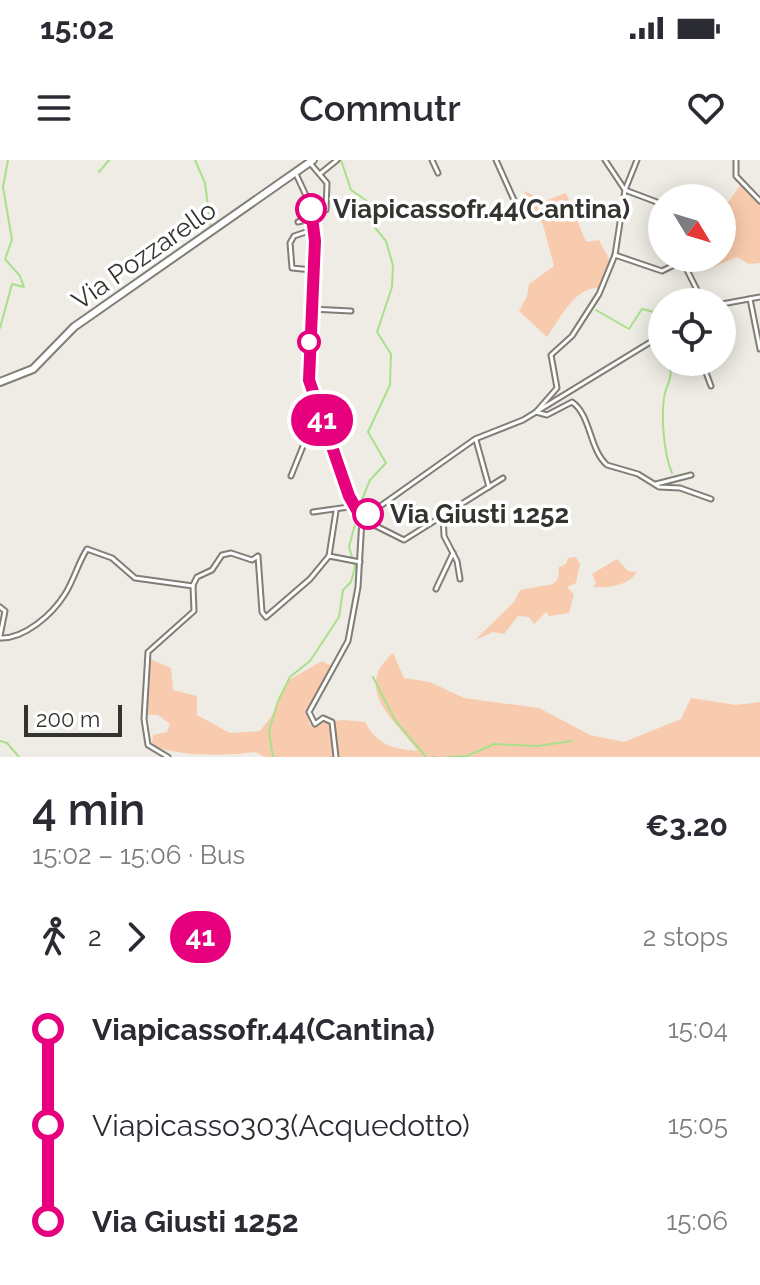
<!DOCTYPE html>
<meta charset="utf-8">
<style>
:root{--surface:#fff;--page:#f2f2f3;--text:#2b2b33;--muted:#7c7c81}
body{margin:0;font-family:Raleway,sans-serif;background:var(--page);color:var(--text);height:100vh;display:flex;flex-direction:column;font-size:30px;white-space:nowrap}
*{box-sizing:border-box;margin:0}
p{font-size:26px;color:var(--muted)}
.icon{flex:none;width:44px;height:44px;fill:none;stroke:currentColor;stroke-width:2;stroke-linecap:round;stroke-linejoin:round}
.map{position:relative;height:597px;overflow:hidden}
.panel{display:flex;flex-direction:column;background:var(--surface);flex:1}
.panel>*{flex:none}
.badge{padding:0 16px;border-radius:26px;font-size:28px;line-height:52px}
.needle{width:52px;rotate:128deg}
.controls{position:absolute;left:648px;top:24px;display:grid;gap:16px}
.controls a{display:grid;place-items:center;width:88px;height:88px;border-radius:50%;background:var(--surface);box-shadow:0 4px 20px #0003;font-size:40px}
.scale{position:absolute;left:24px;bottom:20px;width:98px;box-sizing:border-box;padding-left:8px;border:4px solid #33332f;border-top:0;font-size:22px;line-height:28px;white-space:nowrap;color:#33332f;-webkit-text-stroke:6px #fff;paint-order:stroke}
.map>.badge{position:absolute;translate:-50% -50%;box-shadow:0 0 0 4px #fff}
.legs{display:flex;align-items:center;gap:12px;height:88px;padding:0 32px;font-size:26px}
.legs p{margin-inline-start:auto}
.summary{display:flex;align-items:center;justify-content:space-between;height:136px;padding:0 32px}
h1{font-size:44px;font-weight:600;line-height:60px}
ul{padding:0 32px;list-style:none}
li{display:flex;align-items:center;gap:28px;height:96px;font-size:30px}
li i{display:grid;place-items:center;width:12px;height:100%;margin:0 10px;background:currentColor}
li i::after{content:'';width:20px;height:20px;margin:-10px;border:6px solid;border-radius:50%;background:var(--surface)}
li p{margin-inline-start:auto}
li:first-child i{background:linear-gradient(#0000 50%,currentColor 0)}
li:last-child i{background:linear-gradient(currentColor 50%,#0000 0)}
.status{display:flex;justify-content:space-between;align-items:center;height:56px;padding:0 40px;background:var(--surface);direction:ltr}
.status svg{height:22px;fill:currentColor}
header{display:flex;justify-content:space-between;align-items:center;height:104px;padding:0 32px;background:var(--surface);font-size:36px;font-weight:600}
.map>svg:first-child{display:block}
</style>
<div class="status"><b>15:02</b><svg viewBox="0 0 49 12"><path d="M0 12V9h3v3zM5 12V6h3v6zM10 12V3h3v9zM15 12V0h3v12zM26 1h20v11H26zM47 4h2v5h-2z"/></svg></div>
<header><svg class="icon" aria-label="menu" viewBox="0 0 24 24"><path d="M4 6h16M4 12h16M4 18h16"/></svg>Commutr<svg class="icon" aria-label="heart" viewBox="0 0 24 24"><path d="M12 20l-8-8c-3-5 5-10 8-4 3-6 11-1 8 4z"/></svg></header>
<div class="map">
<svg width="760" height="597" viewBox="0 0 760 597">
<rect width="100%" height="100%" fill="#eeece4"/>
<!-- green -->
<g fill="#f9cbae">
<polygon points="741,24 760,44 760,103 749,104 737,97 711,108 707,98 722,98 722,51"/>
<path d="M524,31L545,41L566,33L586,82L599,80L610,101L599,128C574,127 560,159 547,177L519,151L527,136L529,124L554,106L543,65Z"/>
<polygon points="576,397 580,404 576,423 567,427 574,434 569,453 549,456 546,452 534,464 529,457 518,456 504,474 493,472 475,480 514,442 520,430 553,424 558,419 559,407 566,404 568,398"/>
<path d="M617,399L628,411L637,412C628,427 604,428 593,427L596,423L592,414Z"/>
<path d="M393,493L404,518L430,522L464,538L539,548L590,575L624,582L681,559L691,538L736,545L760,542V597H265L255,592C226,596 178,597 152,585L153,575L167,572L170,564L158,555H147L150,499L171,508L173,530L197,536V555L230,573L260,571L271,557L289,520L322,501L334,507L311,542L309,564L343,560L365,562C377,585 393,589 418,591C396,561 351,529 393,493Z"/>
</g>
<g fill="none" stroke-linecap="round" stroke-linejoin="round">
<!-- stream -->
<g stroke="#a9e08b" stroke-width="2">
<polyline points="195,0 205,23 211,69"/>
<polyline points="99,12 109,0"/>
<polyline points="596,150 629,169 642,149 662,154"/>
<polyline points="0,168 12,124 24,127 20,116 5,99 12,80 3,27 8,0"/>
<polyline points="656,181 662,190"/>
<path d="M668,202C675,217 666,223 664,238C661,257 664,295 672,313"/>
<polyline points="373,517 395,560 426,597"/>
<polyline points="0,581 7,583 19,597"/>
<polyline points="273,597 269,571 278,541 290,517 310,501 339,457 343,430 351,422 355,407 349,387 361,342 370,320 386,303 368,272 390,225 391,194 377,172 392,127 393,106 386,81 367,58 367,41 351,30 341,0"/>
<polyline points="433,597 435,597"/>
<polyline points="447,597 467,596 494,584 537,586 572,581"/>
</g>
<!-- street casing -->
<g stroke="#807e76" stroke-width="7">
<g id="street">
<polyline points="432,0 438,13"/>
<polyline points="496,0 514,40"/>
<polyline points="605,0 625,30 662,44"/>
<path d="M637,0L625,30L615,95L599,134L572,176L551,195L557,228L536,252L547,255L572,242C591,255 589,289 607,305L638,314L659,327L680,328L711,339"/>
<polyline points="736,0 736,16 760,41"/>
<polyline points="310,3 327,23 326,50 313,54"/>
<polyline points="321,13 337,0"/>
<polyline points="296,14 309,42 315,69 309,220 349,336 362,359"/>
<polyline points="298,62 313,58"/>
<polyline points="615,95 662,111 682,101"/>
<polyline points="681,98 703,142"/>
<polyline points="312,110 292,108 290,83 294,76 315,69"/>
<polyline points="750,139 760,189"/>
<polyline points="679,142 697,132"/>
<polyline points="722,144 760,137"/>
<polyline points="311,149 351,151"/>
<polyline points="702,202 711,226"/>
<polyline points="476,280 489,327"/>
<polyline points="291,316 318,249"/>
<polyline points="656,324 691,315"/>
<polyline points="313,352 356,346"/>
<polyline points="443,354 444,376 457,401 460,419"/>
<polyline points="362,359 404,380 503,318"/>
<polyline points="329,396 336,351"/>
<polyline points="329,396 360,402"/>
<polyline points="193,425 197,417 212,410 222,395 231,393 252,400 258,396 262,452 266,457 310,419 329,396"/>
<polyline points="436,429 453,393"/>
<polyline points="0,447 5,451 0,476"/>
<path d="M0,478C24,479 52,455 65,434C74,420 78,403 87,389L112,398L135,418L193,426"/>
<polyline points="168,597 148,585 144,559 148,492 194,451 193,426"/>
<polyline points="336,597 332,562 323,558 315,564 309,552 348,481 358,427 362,359 475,279 523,260 662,175"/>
</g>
</g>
<!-- secondary casing -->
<g stroke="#807e76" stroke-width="10">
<polyline id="secondary" points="0,222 33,209 74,167 313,0"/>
</g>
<!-- street -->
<use href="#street" stroke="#fff" stroke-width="3"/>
<!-- secondary -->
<use href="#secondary" stroke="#fff" stroke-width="6"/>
</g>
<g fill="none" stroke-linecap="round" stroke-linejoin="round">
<!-- line-1 casing -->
<g stroke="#fff" stroke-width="18">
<polyline id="line-1" points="311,49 315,81 309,220 349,336 362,359 368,354"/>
</g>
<!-- line-1 -->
<use href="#line-1" stroke="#e6007e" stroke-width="12"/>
</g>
<!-- markers -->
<g fill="#fff" stroke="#e6007e" stroke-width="4">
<circle cx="311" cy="49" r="14"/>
<circle cx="309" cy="182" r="10"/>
<circle cx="368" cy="354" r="14"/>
</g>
<g text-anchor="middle" stroke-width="7" stroke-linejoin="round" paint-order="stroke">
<!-- stop labels -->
<g font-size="26" font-weight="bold" fill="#33332f" stroke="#fff" text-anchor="start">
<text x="333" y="58">Viapicassofr.44(Cantina)</text>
<text x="390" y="363">Via Giusti 1252</text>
</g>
<!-- street labels -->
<g font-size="26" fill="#33332f" stroke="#fff">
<text transform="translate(144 95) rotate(-35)" y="9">Via Pozzarello</text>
</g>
</g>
</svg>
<div class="controls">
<a><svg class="needle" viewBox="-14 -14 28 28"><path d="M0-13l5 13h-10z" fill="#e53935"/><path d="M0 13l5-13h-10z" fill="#7c7c81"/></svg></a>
<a><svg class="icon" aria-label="locate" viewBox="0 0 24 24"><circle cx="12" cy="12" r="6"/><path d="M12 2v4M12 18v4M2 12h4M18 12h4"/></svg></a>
</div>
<div class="scale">200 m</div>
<b class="badge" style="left:322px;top:260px;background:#e6007e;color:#fff">41</b>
</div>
<section class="panel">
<div class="summary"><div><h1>4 min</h1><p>15:02 – 15:06 · Bus</p></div><b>€3.20</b></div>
<div class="legs"><svg class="icon" aria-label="walk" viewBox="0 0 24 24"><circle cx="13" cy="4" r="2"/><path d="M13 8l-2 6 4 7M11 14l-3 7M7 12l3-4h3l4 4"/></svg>2<svg class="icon" aria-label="forward" viewBox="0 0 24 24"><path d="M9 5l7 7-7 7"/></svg><b class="badge" style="background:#e6007e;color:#fff">41</b><p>2 stops</p></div>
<ul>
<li><i style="color:#e6007e"></i><b>Viapicassofr.44(Cantina)</b><p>15:04</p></li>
<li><i style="color:#e6007e"></i><span>Viapicasso303(Acquedotto)</span><p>15:05</p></li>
<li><i style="color:#e6007e"></i><b>Via Giusti 1252</b><p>15:06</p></li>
</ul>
</section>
